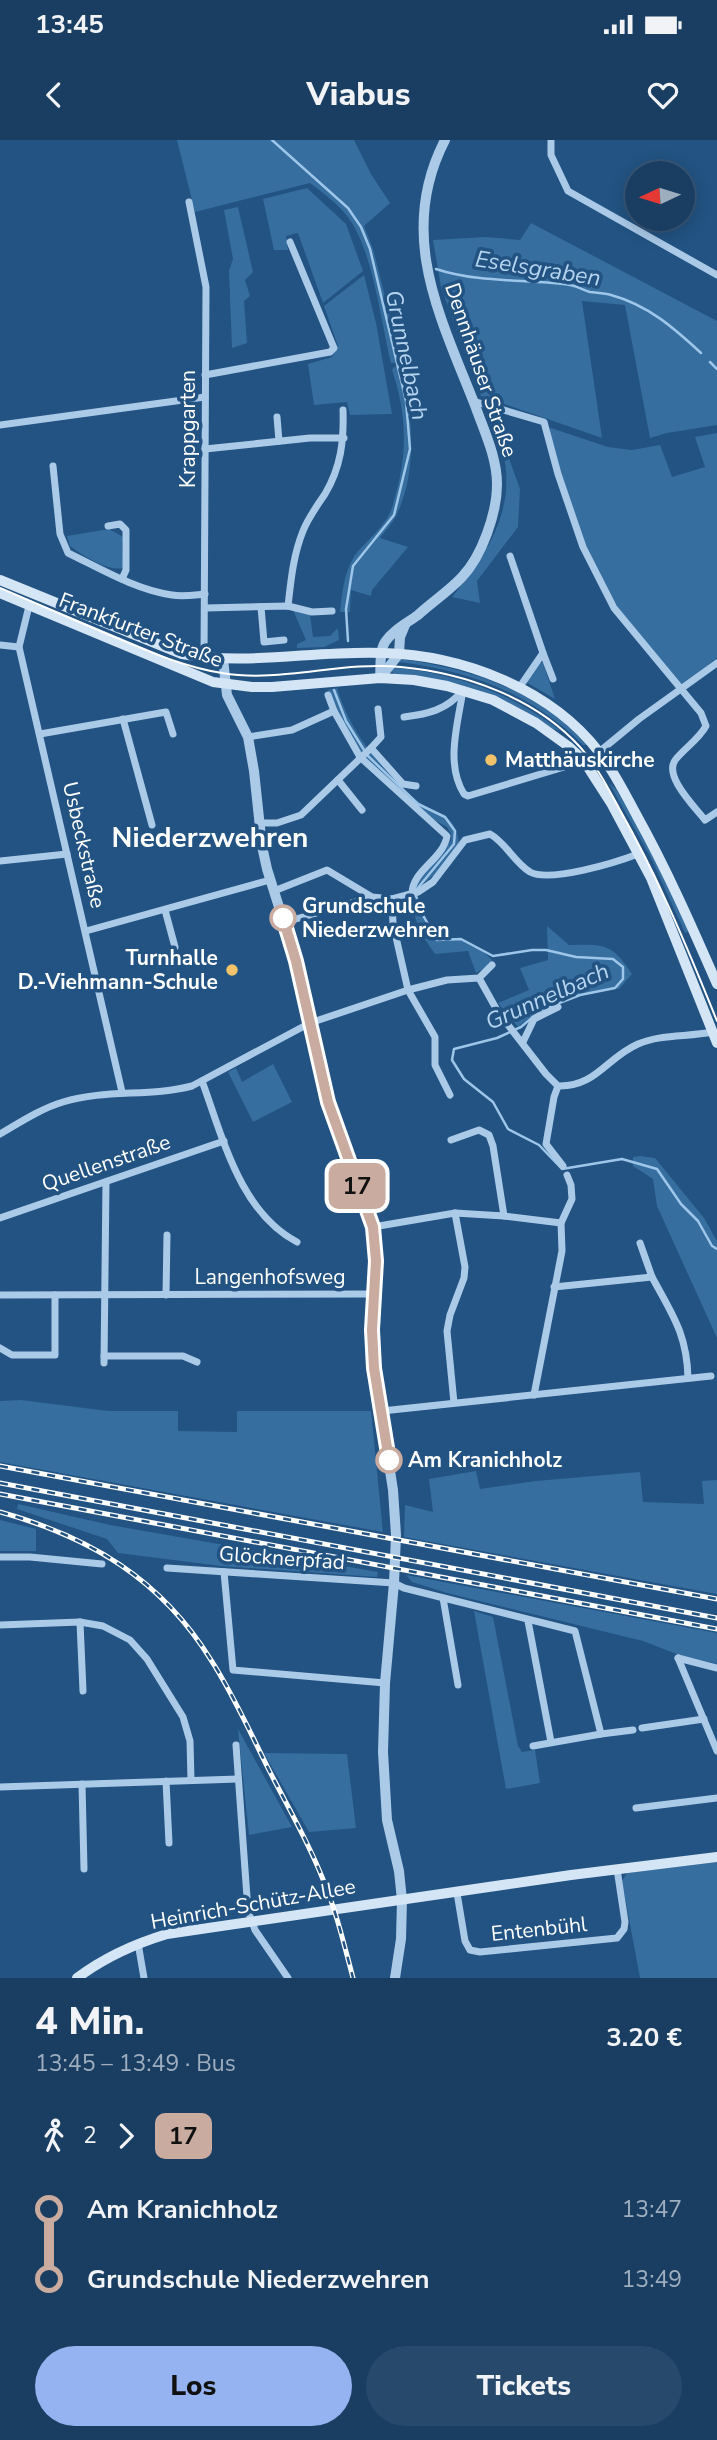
<!DOCTYPE html>
<html lang="de">
<meta charset="utf-8">
<style>
:root{--surface:#1a3e62;--page:#27496b;--text:#f1f3f6;--muted:#9faebe;--line:#385777;--accent:#95b2f1}
body{margin:0;font-family:"Nunito Sans",sans-serif;background:var(--page);color:var(--text);height:100vh;display:flex;flex-direction:column;font-size:26px;white-space:nowrap}
*{box-sizing:border-box;margin:0}
p{font-size:23px;color:var(--muted)}
.icon{flex:none;width:38px;height:38px;fill:none;stroke:currentColor;stroke-width:2;stroke-linecap:round;stroke-linejoin:round}
.map{position:relative;height:1838px;overflow:hidden}
.details{display:flex;flex-direction:column;background:var(--surface);flex:1}
.details>*{flex:none}
.badge{padding:0 14px;border-radius:10px;font-size:24px;line-height:46px}
.needle{width:46px;rotate:266deg}
.fabs{position:absolute;left:625px;top:21px;display:grid;gap:14px}
.fabs a{display:grid;place-items:center;width:70px;height:70px;border-radius:50%;background:var(--surface);box-shadow:0 4px 18px #0003,0 0 0 2px var(--line);font-size:35px}
.map>.badge{position:absolute;translate:-50% -50%;box-shadow:0 0 0 4px #fff}
.legs{display:flex;align-items:center;gap:10px;height:77px;padding:0 35px;font-size:23px}
.legs p{margin-inline-start:auto}
.summary{display:flex;align-items:center;justify-content:space-between;height:119px;padding:0 35px}
h1{font-size:38px;font-weight:800;line-height:52px}
.primary-button{display:flex;gap:14px;margin-top:auto;padding:14px 35px}
.primary-button a{flex:1;height:80px;border-radius:42px;background:var(--accent);color:#111;font-size:28px;font-weight:800;line-height:80px;text-align:center}
.primary-button a+a{background:var(--page);color:var(--text)}
ul{padding:0 35px;list-style:none}
li{display:flex;align-items:center;gap:24px;height:70px;font-size:26px}
li i{display:grid;place-items:center;width:10px;height:100%;margin:0 9px;background:currentColor}
li i::after{content:'';width:18px;height:18px;margin:-9px;border:5px solid;border-radius:50%;background:var(--surface)}
li p{margin-inline-start:auto}
li:first-child i{background:linear-gradient(#0000 50%,currentColor 0)}
li:last-child i{background:linear-gradient(currentColor 50%,#0000 0)}
.status{display:flex;justify-content:space-between;align-items:center;height:49px;padding:0 35px;background:var(--surface);direction:ltr}
.status svg{height:19px;fill:currentColor}
header{display:flex;justify-content:space-between;align-items:center;height:91px;padding:0 35px;background:var(--surface);font-size:32px;font-weight:800}
.map>svg:first-child{display:block}
</style>
<div class="status"><b>13:45</b><svg viewBox="0 0 49 12"><path d="M0 12V9h3v3zM5 12V6h3v6zM10 12V3h3v9zM15 12V0h3v12zM26 1h20v11H26zM47 4h2v5h-2z"/></svg></div>
<header><svg class="icon" aria-label="back" viewBox="0 0 24 24"><path d="M15 5l-7 7 7 7"/></svg>Viabus<svg class="icon" aria-label="heart" viewBox="0 0 24 24"><path d="M12 20l-8-8c-3-5 5-10 8-4 3-6 11-1 8 4z"/></svg></header>
<div class="map">
<svg width="717" height="1838" viewBox="0 0 717 1838">
<rect width="100%" height="100%" fill="#225382"/>
<!-- green -->
<g fill="#366ea0">
<path d="M177,0H354L371,34L390,63L364,86L373,109L402,223H391C381,182 373,109 347,76C337,63 323,53 310,43L195,72Z"/>
<polygon points="307,48 346,84 363,131 323,163 298,93 286,96 288,110 274,110 263,59"/>
<polygon points="238,67 253,132 245,140 250,156 244,161 247,203 232,208 229,131 233,119 224,70"/>
<polygon points="531,83 717,181 717,285 667,293 650,298 625,165 582,161 602,298 481,256 441,147 433,100 486,97 520,100"/>
<polygon points="364,135 376,183 392,274 350,275 347,262 314,265 308,224 332,217 338,206 324,166"/>
<path d="M403,226C411,275 419,330 396,376C392,384 385,391 380,398L408,407L372,450L371,456L351,450L350,472H340C342,452 344,432 355,415C366,401 382,389 390,373C393,367 394,359 396,353C408,311 406,271 392,230L394,227Z"/>
<path d="M486,266L491,268L520,349L518,387L477,441L480,463L452,457C486,416 517,369 503,313C499,297 491,282 486,266Z"/>
<path d="M551,288L608,307L632,310L660,305L672,337L705,327L695,297L717,293V518L682,546C661,519 636,494 617,466C584,419 564,345 549,290Z"/>
<path d="M109,389L125,398L124,402L122,403L124,428C108,432 82,415 70,406L67,396Z"/>
<polygon points="293,470 310,475 313,497 330,496 338,488 339,500 324,507 297,508 297,504 306,500"/>
<path d="M400,519C470,528 539,551 587,605H583C530,553 471,531 399,522Z"/>
<polygon points="538,522 543,523 555,559 526,542"/>
<path d="M393,527C459,535 507,551 561,591L553,589L521,569L494,556L394,534L391,530Z"/>
<path d="M337,548C347,582 367,611 391,636C399,645 409,655 419,662C439,676 455,673 459,702L437,733L416,749L414,745L451,701V694L447,687L421,673L360,617L328,550Z"/>
<polygon points="609,643 617,650 655,717 690,791 685,793 651,718"/>
<path d="M417,759L434,797C442,801 449,799 457,799C470,800 483,811 492,820L490,825L476,833L468,811L435,814L421,794L414,774L406,776L404,763Z"/>
<path d="M547,786L569,805C604,804 612,803 632,834L619,849C611,848 605,851 597,852C558,858 548,862 518,887L498,863L529,850L520,828L548,820Z"/>
<polygon points="273,924 292,962 253,982 228,932 236,928 242,942"/>
<polygon points="640,1016 655,1018 704,1078 717,1101 717,1198 657,1066 653,1039 633,1026 633,1017"/>
<polygon points="21,1260 108,1271 178,1271 178,1291 237,1292 237,1271 371,1271 383,1392 0,1322 0,1261"/>
<polygon points="476,1331 480,1349 536,1341 640,1332 643,1362 704,1364 702,1341 717,1340 717,1454 404,1397 405,1365 433,1372 429,1339"/>
<polygon points="18,1364 110,1385 378,1432 377,1437 221,1426 118,1413 107,1399 17,1369"/>
<polygon points="0,1380 36,1389 36,1411 0,1411"/>
<polygon points="406,1435 717,1493 717,1524 679,1515 643,1501 447,1453 412,1442"/>
<polygon points="474,1471 493,1477 518,1606 522,1612 535,1610 540,1643 506,1649"/>
<polygon points="238,1589 292,1687 249,1695"/>
<polygon points="264,1613 347,1614 356,1688 309,1692"/>
<polygon points="717,1722 717,1838 640,1838 622,1741 627,1733"/>
</g>
<g fill="none" stroke-linecap="round" stroke-linejoin="round">
<!-- stream -->
<g stroke="#9ec6e9" stroke-width="2.5">
<polyline points="272,0 348,68 361,87 370,109 406,261 410,309 394,375 353,426 346,469 348,501"/>
<path d="M436,129C478,143 526,139 570,145C577,146 583,150 590,152C597,153 604,153 611,155C648,165 674,188 701,213"/>
<polyline points="710,222 717,229"/>
<polyline points="334,550 346,581 364,610"/>
<polyline points="368,616 418,664 445,677 455,691 454,704 417,749"/>
<polyline points="416,756 424,777 437,800 461,799 493,816 532,810 546,810 576,817 613,819 623,827 623,839 615,848 580,855 541,870 521,887 497,898 454,909 452,920 464,939 493,962 508,989 539,1005 562,1029 622,1019 657,1029 681,1064 698,1081 712,1106 717,1109"/>
</g>
<!-- minor -->
<g stroke="#aacae8" stroke-width="7">
<polyline points="551,0 551,15 568,51 717,135"/>
<polyline points="189,62 206,147 204,518"/>
<polyline points="205,235 330,212 334,208 290,102"/>
<path d="M473,261L544,282L558,334L583,407L614,468L701,573L706,586C698,600 686,607 676,619C662,635 695,667 705,680L717,672"/>
<polyline points="277,277 279,301"/>
<polyline points="0,285 205,257"/>
<polyline points="205,309 310,298 344,298"/>
<path d="M53,326L60,394L68,413C101,429 136,450 172,455C183,457 194,455 205,454"/>
<polyline points="108,386 120,384 126,390 126,430 122,439"/>
<polyline points="510,416 543,513 519,548"/>
<polyline points="29,466 19,507 122,952"/>
<path d="M288,466C291,440 293,416 303,391C308,378 317,366 325,354C341,327 344,301 343,270"/>
<polyline points="261,467 264,502 284,500"/>
<polyline points="206,468 288,466 312,472 332,471"/>
<polyline points="0,505 19,507"/>
<polyline points="543,513 553,539"/>
<path d="M463,550C458,583 445,624 464,654L468,656L584,621"/>
<polyline points="328,555 334,571"/>
<path d="M404,577C428,574 447,570 463,550"/>
<polyline points="123,579 152,685"/>
<polyline points="40,594 166,572 173,594"/>
<path d="M248,597L292,590L334,571L360,617L447,696C443,720 412,730 412,754"/>
<polyline points="371,608 403,644 416,646"/>
<polyline points="599,612 639,579 717,523"/>
<polyline points="338,640 362,670"/>
<polyline points="259,683 277,683 301,675 371,608 381,597 378,569"/>
<polyline points="0,721 67,714"/>
<path d="M274,751L327,730L372,757L392,759L418,752L433,742L465,700L490,694C506,703 514,722 530,732C550,743 617,722 638,714"/>
<polyline points="392,759 393,784 408,850 435,897 435,925 450,955"/>
<polyline points="165,770 175,807"/>
<polyline points="289,781 372,757"/>
<polyline points="86,791 270,740"/>
<path d="M479,838L498,872L546,934L558,946C596,947 606,918 638,904C661,894 688,897 712,892"/>
<polyline points="523,902 534,879 558,867"/>
<path d="M202,941C223,998 240,1072 297,1102"/>
<polyline points="558,946 554,957 546,1004 563,1026"/>
<path d="M0,994C19,983 42,968 63,962C105,949 150,957 192,946L310,883L408,850L447,840L479,838L492,825"/>
<polyline points="504,1076 561,1083"/>
<polyline points="0,1078 224,1001"/>
<polyline points="373,1087 455,1073 504,1076 493,1006 489,995 479,990 451,1000"/>
<polyline points="640,1103 652,1137"/>
<path d="M554,1147L652,1137C672,1174 687,1194 688,1238"/>
<polyline points="0,1155 374,1154"/>
<polyline points="166,1155 167,1095"/>
<polyline points="0,1208 12,1215 55,1215 55,1155"/>
<polyline points="104,1216 183,1216 197,1222"/>
<polyline points="104,1223 106,1042"/>
<polyline points="534,1255 562,1111 561,1083 572,1059 571,1045 567,1035"/>
<polyline points="454,1263 447,1191 450,1175 464,1138 465,1127 455,1073"/>
<polyline points="382,1271 711,1236"/>
<polyline points="0,1417 30,1417 102,1424"/>
<polyline points="167,1428 394,1443 404,1448 575,1491 601,1594 533,1606"/>
<polyline points="224,1432 233,1530 385,1543"/>
<polyline points="443,1458 458,1545"/>
<polyline points="528,1481 551,1602"/>
<polyline points="80,1482 83,1551"/>
<polyline points="0,1485 80,1482 103,1486 130,1500 147,1519 183,1577 190,1601 191,1640"/>
<polyline points="678,1518 717,1611"/>
<polyline points="678,1518 717,1528"/>
<polyline points="642,1588 704,1579"/>
<polyline points="601,1594 633,1590"/>
<polyline points="236,1605 248,1771 255,1790 288,1838"/>
<polyline points="166,1641 169,1703"/>
<polyline points="82,1644 84,1729"/>
<polyline points="0,1647 238,1639"/>
<polyline points="636,1668 717,1658"/>
<polyline points="457,1753 465,1801 470,1810 480,1812 617,1798 624,1789 625,1782 617,1729"/>
<polyline points="138,1803 144,1838"/>
</g>
<!-- tertiary -->
<g stroke="#aacae8" stroke-width="10">
<polyline points="223,519 227,555 248,597 254,631 262,706 267,729 296,821 328,962 373,1087 376,1121 372,1190 374,1228 393,1350 396,1395 394,1443 385,1543 383,1612 387,1680 399,1731 402,1760 401,1799 395,1838"/>
<path d="M380,538C381,527 379,512 385,502C393,490 407,483 418,475C432,462 449,451 462,437C482,416 497,373 497,344C497,318 485,293 476,268C441,178 396,95 445,0"/>
<polyline points="380,538 399,514 400,497 405,485"/>
</g>
<!-- secondary -->
<g stroke="#d4e5f6" stroke-width="10">
<path d="M0,440L182,514C248,526 316,510 383,513C461,515 550,548 599,612C614,631 625,654 637,676C667,730 692,787 717,844"/>
<polyline points="0,453 213,542 252,547 272,547 380,538 414,540 447,546 493,560 536,583 568,606 584,621 611,663 651,738 717,903"/>
<path d="M77,1838C105,1817 134,1804 167,1794L571,1735L717,1717"/>
</g>
<!-- tram -->
<path stroke="#fff" stroke-width="2" d="M0,448C37,464 75,480 112,496C148,511 183,527 222,533C281,543 341,521 401,527C465,533 536,558 580,607C597,626 608,648 620,670C658,737 688,809 717,881"/>
<!-- rail casing -->
<g stroke="#fff" stroke-width="5">
<g id="rail">
<polyline points="0,1326 717,1459"/>
<polyline points="0,1343 717,1478"/>
<polyline points="0,1354 717,1489"/>
<path d="M0,1372C90,1397 161,1439 211,1520C233,1554 250,1592 268,1628C286,1664 307,1699 322,1737C336,1770 344,1804 353,1838"/>
</g>
</g>
<!-- rail -->
<use href="#rail" stroke="#225382" stroke-width="2.5" stroke-dasharray="8" stroke-linecap="butt"/>
</g>
<g fill="none" stroke-linecap="round" stroke-linejoin="round">
<!-- line-1 casing -->
<g stroke="#fff" stroke-width="16">
<polyline id="line-1" points="283,778 296,821 328,962 373,1087 376,1121 372,1190 374,1228 389,1320"/>
</g>
<!-- line-1 -->
<use href="#line-1" stroke="#c9aba0" stroke-width="10"/>
</g>
<!-- markers -->
<g fill="#f3c36c" stroke="#225382" stroke-width="2.5">
<circle cx="491" cy="620" r="7"/>
<circle cx="232" cy="830" r="7"/>
</g>
<g fill="#fff" stroke="#c9aba0" stroke-width="3.5">
<circle cx="283" cy="778" r="12"/>
<circle cx="389" cy="1320" r="12"/>
</g>
<g text-anchor="middle" stroke-width="7" stroke-linejoin="round" paint-order="stroke">
<!-- street labels -->
<g font-size="21" fill="#fff" stroke="#225382">
<text transform="translate(481 230) rotate(71)" y="7">Dennhäuser Straße</text>
<text transform="translate(188 289) rotate(-90)" y="7">Krappgarten</text>
<text transform="translate(141 490) rotate(21)" y="7">Frankfurter Straße</text>
<text transform="translate(84 705) rotate(77)" y="7">Usbeckstraße</text>
<text transform="translate(106 1023) rotate(-19)" y="7">Quellenstraße</text>
<text x="270" y="1144">Langenhofsweg</text>
<text transform="translate(282 1418) rotate(4)" y="7">Glöcknerpfad</text>
<text transform="translate(253 1764) rotate(-10)" y="7">Heinrich-Schütz-Allee</text>
<text transform="translate(539 1789) rotate(-6)" y="7">Entenbühl</text>
</g>
<!-- poi labels -->
<g font-size="21" font-weight="bold" fill="#fff" stroke="#225382" text-anchor="start">
<text x="505" y="627">Matthäuskirche</text>
<text x="218" y="825" text-anchor="end">Turnhalle<tspan x="218" dy="24">D.-Viehmann-Schule</tspan></text>
</g>
<!-- stop labels -->
<g font-size="21" font-weight="bold" fill="#fff" stroke="#225382" text-anchor="start">
<text x="302" y="773">Grundschule<tspan x="302" dy="24">Niederzwehren</tspan></text>
<text x="408" y="1327">Am Kranichholz</text>
</g>
<!-- water labels -->
<g font-size="23" font-style="italic" fill="#b5d4ef" stroke="#225382">
<text transform="translate(538 128) rotate(9)" y="8">Eselsgraben</text>
<text transform="translate(407 215) rotate(78)" y="8">Grunnelbach</text>
<text transform="translate(547 856) rotate(-24)" y="8">Grunnelbach</text>
</g>
<!-- district labels -->
<g font-size="28" font-weight="bold" fill="#fff" stroke="#225382">
<text x="210" y="707">Niederzwehren</text>
</g>
</g>
</svg>
<div class="fabs">
<a><svg class="needle" viewBox="-14 -14 28 28"><path d="M0-13l5 13h-10z" fill="#e53935"/><path d="M0 13l5-13h-10z" fill="#9faebe"/></svg></a>
</div>
<b class="badge" style="left:357px;top:1046px;background:#c9aba0;color:#111">17</b>
</div>
<section class="details">
<div class="summary"><div><h1>4 Min.</h1><p>13:45 – 13:49 · Bus</p></div><b>3.20 €</b></div>
<div class="legs"><svg class="icon" aria-label="walk" viewBox="0 0 24 24"><circle cx="13" cy="4" r="2"/><path d="M13 8l-2 6 4 7M11 14l-3 7M7 12l3-4h3l4 4"/></svg>2<svg class="icon" aria-label="forward" viewBox="0 0 24 24"><path d="M9 5l7 7-7 7"/></svg><b class="badge" style="background:#c9aba0;color:#111">17</b></div>
<ul>
<li><i style="color:#c9aba0"></i><b>Am Kranichholz</b><p>13:47</p></li>
<li><i style="color:#c9aba0"></i><b>Grundschule Niederzwehren</b><p>13:49</p></li>
</ul>
<div class="primary-button"><a>Los</a><a>Tickets</a></div>
</section>
